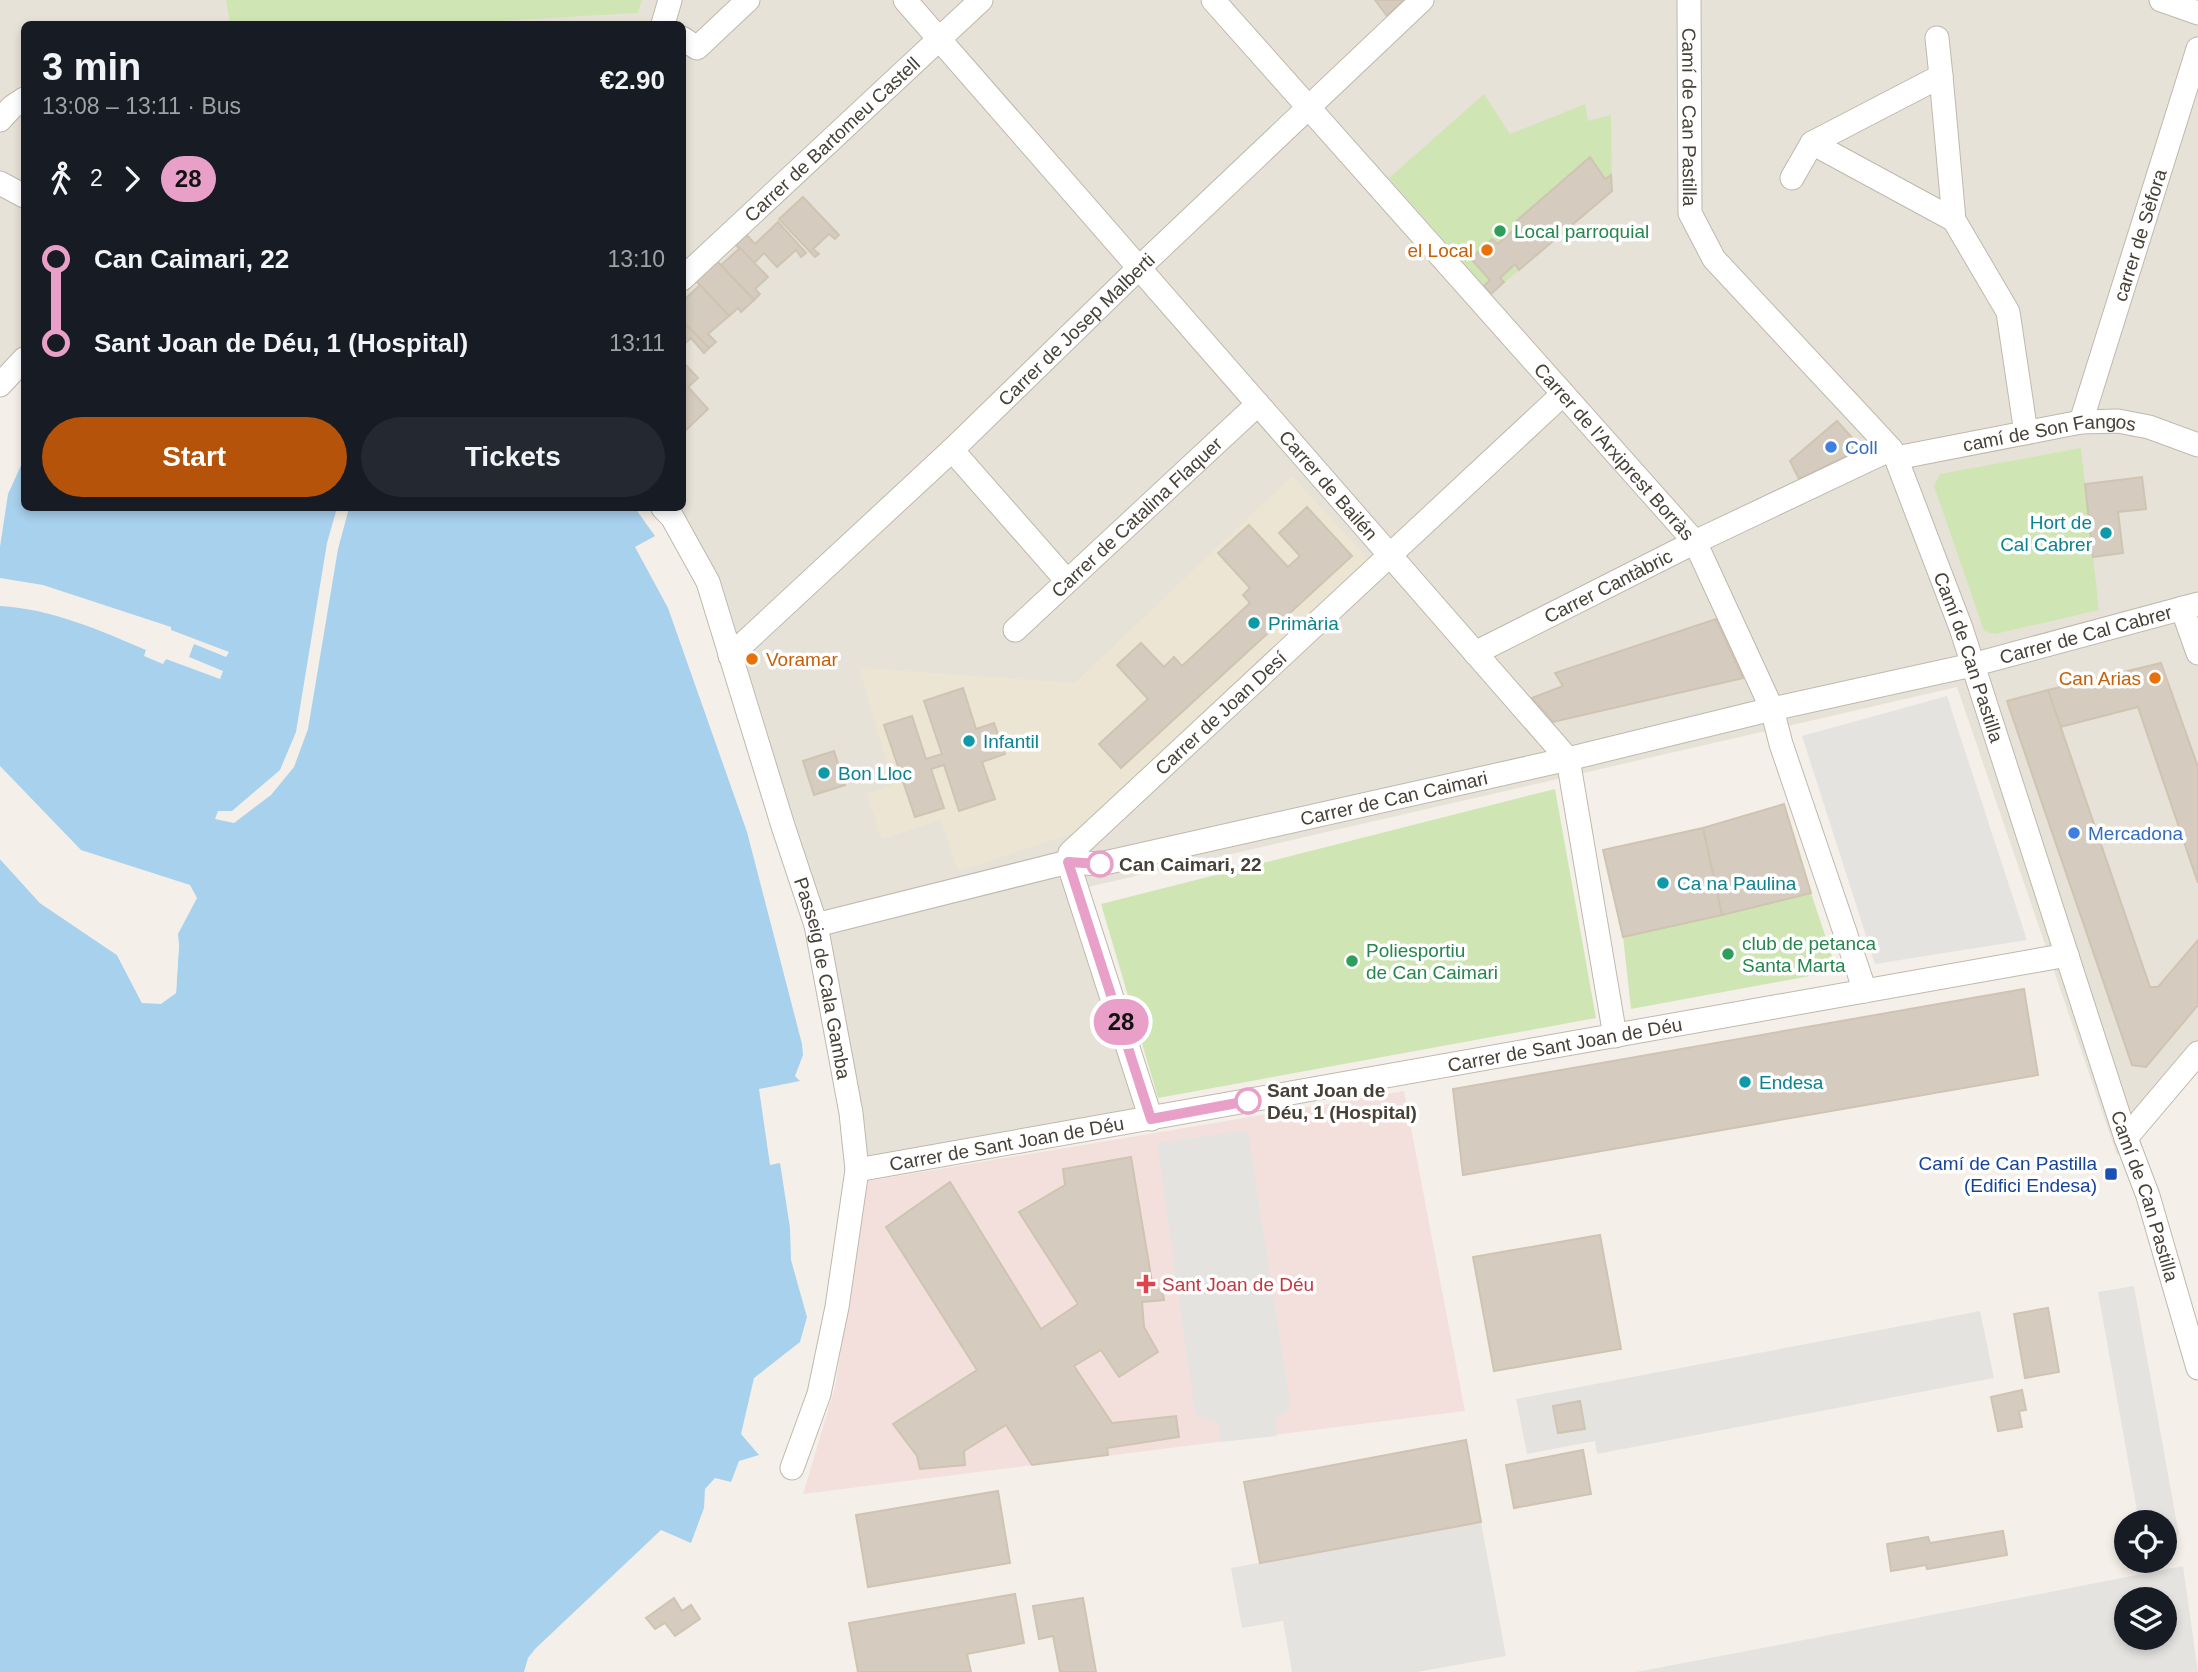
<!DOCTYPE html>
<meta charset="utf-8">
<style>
:root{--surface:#171b24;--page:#242831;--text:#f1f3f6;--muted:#9ea1a6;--accent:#b45309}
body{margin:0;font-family:Arial,sans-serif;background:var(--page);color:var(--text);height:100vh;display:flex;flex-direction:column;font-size:26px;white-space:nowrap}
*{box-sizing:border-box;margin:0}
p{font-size:23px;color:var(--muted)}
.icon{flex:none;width:38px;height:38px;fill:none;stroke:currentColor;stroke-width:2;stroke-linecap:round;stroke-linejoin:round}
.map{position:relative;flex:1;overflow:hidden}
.details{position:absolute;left:21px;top:21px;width:665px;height:490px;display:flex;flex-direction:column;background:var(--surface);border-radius:10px;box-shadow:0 4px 10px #0003}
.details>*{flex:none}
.badge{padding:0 14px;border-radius:23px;font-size:24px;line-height:46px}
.buttons{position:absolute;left:2114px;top:1510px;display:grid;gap:14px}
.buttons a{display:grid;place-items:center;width:63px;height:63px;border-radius:50%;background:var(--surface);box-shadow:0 4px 10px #0003;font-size:35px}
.map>.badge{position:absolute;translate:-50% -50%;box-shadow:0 0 0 4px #fff}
.legs{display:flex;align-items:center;gap:10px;height:77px;padding:0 21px;font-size:23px}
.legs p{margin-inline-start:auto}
.summary{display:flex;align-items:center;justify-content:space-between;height:119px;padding:0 21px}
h1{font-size:38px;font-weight:800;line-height:52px}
.action{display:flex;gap:14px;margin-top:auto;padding:14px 21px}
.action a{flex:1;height:80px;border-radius:42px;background:var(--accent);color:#fff;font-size:28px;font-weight:800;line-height:80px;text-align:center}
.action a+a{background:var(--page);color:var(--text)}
ul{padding:0 21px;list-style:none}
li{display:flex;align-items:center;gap:24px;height:84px;font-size:26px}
li i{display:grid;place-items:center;width:10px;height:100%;margin:0 9px;background:currentColor}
li i::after{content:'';width:18px;height:18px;margin:-9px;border:5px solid;border-radius:50%;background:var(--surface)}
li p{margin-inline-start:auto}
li:first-child i{background:linear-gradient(#0000 50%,currentColor 0)}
li:last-child i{background:linear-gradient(currentColor 50%,#0000 0)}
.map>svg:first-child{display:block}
</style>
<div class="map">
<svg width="2198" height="1672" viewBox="0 0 2198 1672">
<rect width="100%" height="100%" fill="#f4f0e9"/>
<!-- residential -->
<polygon fill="#e7e2d7" points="0,0 2198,0 2198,1071 2134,1143 2117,1155 1957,687 1088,887 1156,1108 866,1163 829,942 676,508 682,508 682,24 24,24 24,364 0,390"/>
<!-- education -->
<polygon fill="#ece5d4" points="1292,476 1368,559 1083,830 958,871 941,820 882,839 867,794 893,784 859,668 1075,683"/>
<!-- medical -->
<polygon fill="#f3e0dd" points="1404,1091 1465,1411 803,1494 835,1387 868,1181"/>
<!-- green -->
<g fill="#cfe6b4">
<polygon points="226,0 642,0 638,13 444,24 230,24"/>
<polygon points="1484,94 1510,134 1585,104 1588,121 1611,115 1612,191 1491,294 1389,178"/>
<polygon points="2081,448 2099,610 1995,634 1984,631 1934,486 1940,474"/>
<polygon points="1555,789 1596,1018 1158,1098 1101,904"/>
<polygon points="1811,893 1837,971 1631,1009 1623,937"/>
</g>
<!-- parking -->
<g fill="#e5e3e0" fill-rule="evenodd">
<polygon points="1947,696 2027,940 1875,964 1802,736"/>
<polygon points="1248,1130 1291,1409 1275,1419 1277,1436 1221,1442 1218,1423 1195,1414 1157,1143"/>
<polygon points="2134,1286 2179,1535 2165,1538 2165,1522 2139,1522 2098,1292"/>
<polygon points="1980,1311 1994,1378 1597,1454 1595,1441 1527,1454 1516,1399"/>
<polygon points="1481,1522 1506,1656 1417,1672 1292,1672 1283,1621 1242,1628 1231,1568"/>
<path d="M2183,1566L2198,1672H1636L1773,1646ZM2126,1600H2165V1638H2126Z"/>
</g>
<!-- water -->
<path fill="#a8d1ed" d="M24,459V508H337L327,543L296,732L280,770L232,811H218L215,819L234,823L271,795L294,767L308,729L338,549L349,508H635L655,536L635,547L668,608L747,832L802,1044L803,1055L795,1076L800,1081L759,1089L770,1165L780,1163L790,1228L791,1260L807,1317L800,1342L754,1378L741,1434L759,1455L739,1461L731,1482L715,1478L705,1489L704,1508L691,1543L661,1530L535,1649L528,1658L524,1672H0V859L40,903L117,955L142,1003H161L176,993L179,944L178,934L197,898L190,885L81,850L0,766V606C52,609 99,630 146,650L144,656L163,664L166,659L220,679L223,671L189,657L194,644L226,657L229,652L171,630V627L43,585L0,578V547L8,494Z"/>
<!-- pier -->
<polygon fill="#f4f0e9" points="0,855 42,900 119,952 144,1000 160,1000 172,991 175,943 179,944 176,993 161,1004 142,1003 117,955 40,903 0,859"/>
<!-- building -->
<g fill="#d5ccbf" stroke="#cfc4b2" stroke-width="2">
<polygon points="1375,0 1404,0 1387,16"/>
<polygon points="1590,157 1605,179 1611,175 1612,191 1519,270 1515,264 1500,278 1504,282 1491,294 1484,286 1490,280 1471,259 1492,239 1498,244 1516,228 1513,224"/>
<polygon points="803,197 839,235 835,239 829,234 813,249 819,254 815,257 779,219"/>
<polygon points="778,222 806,253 801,257 796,250 777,267 764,253 754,263 734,243 745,233 755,244"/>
<polygon points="740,248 768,277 755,289 760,294 754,300 721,265"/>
<polygon points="716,260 754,300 741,312 738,308 729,316 695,280"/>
<polygon points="700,285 729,316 708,334 716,342 709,348 682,321 682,302"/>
<polygon points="682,321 709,348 704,353 691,338 682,346"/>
<polygon points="682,361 698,378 688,387 708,409 682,434"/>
<polygon points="1837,421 1857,443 1855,452 1799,479 1790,461"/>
<polygon points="2142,477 2146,509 2118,512 2123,553 2093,557 2085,484"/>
<polygon points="1307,507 1352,556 1121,768 1099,744 1148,699 1117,665 1141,643 1164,667 1174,657 1182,666 1250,603 1243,595 1250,588 1218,553 1249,525 1288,567 1300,556 1279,533"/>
<polygon points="1716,619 1743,678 1553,722 1532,698 1563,686 1555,673"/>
<polygon points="2161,663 2198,767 2198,883 2138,707 2060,727 2048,690"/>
<polygon points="963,688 976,729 994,723 1005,754 982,762 995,799 959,811 944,765 931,769 944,808 915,817 884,725 912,716 926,759 942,754 924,701"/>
<polygon points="2048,690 2150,987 2158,987 2198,940 2198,1005 2146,1067 2132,1065 2007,701"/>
<polygon points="834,751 845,785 814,795 803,761"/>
<polygon points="1784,804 1811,893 1722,915 1703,828"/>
<polygon points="1703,828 1722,915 1623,937 1603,850"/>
<polygon points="2024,989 2038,1075 1463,1175 1453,1089"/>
<polygon points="1131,1157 1153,1288 1162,1288 1164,1300 1142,1302 1144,1327 1158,1352 1119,1377 1101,1350 1074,1366 1112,1423 1176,1416 1179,1437 1107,1448 1108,1455 1032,1465 1006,1425 964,1451 965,1465 920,1469 917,1456 893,1424 977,1370 886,1227 950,1182 1041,1329 1078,1304 1019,1212 1065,1185 1063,1169"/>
<polygon points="1600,1235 1621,1349 1494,1371 1473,1257"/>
<polygon points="2048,1308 2059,1372 2025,1378 2014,1314"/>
<polygon points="2022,1390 2026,1410 2019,1411 2022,1427 1998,1431 1991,1397"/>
<polygon points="1580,1401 1585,1429 1558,1433 1553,1406"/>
<polygon points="1466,1440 1481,1522 1260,1563 1244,1482"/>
<polygon points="1583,1450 1591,1494 1514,1508 1506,1465"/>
<polygon points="998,1491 1010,1563 868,1587 856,1515"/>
<polygon points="2003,1531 2007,1555 1927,1569 1926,1565 1891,1571 1887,1544 1928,1537 1930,1543"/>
<polygon points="1015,1594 1024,1643 967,1654 971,1672 858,1672 849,1623"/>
<polygon points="674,1598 682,1611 691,1605 700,1619 675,1636 665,1623 655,1629 646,1618"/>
<polygon points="1083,1598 1096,1672 1060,1672 1053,1636 1039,1639 1033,1606"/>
</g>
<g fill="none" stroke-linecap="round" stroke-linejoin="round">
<!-- minor casing -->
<g stroke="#bfb8ac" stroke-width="25">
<g id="minor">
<path id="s1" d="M905,0L1568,759L1615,1036"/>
<path id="s2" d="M1213,0L1695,542L1772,709L1781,744L1865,991"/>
<path id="s3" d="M1689,0L1690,213L1714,259L1867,423L1891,449L1896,458L1961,628L2126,1138L2148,1196L2198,1368"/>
<polyline points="2161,0 2198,13"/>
<polyline points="663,24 670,0"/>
<polyline points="682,38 697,48 748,0"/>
<polyline points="1937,38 1941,76"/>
<polyline points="0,120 12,107 24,99"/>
<polyline points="1792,178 1812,143"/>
<polyline points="0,183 24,196"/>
<polyline points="1954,220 1812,143 1941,76 1954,220 2008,312 2026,433"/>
<path id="s4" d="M682,279L981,0"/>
<polyline points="0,385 24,359"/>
<path id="s5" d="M2081,422L2198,49"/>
<polyline points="952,450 1067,581"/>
<path id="s6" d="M1896,458L2081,422L2118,421L2149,427L2198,445"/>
<path id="s7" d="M663,508L672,517L708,582L783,826L816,925L851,1113L857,1170L837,1307L819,1394L792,1468"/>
<polyline points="2182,608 2198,653"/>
<path id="s8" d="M1015,630L1258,404"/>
<path id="s9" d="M1475,653L1695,542L1891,449"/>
<path id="s10" d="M730,656L952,450L1139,268L1422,0"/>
<path id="s11" d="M1068,862L1070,853L1563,394"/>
<polyline points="1068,862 1151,1119"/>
<path id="s12" d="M816,925L1068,862L1100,864L1568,759L1772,709L1972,665L2198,604"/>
<polyline points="2126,1138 2198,1053"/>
<path id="s13" d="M857,1170L2067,955"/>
</g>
</g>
<!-- minor -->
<use href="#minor" stroke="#fff" stroke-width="23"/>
</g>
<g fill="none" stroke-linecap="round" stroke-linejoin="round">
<!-- line-1 casing -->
<g stroke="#fff" stroke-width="16">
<polyline id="line-1" points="1100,864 1068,862 1151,1119 1248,1101"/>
</g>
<!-- line-1 -->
<use href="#line-1" stroke="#e9a0c8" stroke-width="10"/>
</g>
<!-- markers -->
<g fill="#2e9e5b" stroke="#fff" stroke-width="2.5">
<circle cx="1500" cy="231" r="7"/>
<circle cx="1728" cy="954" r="7"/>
<circle cx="1352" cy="961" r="7"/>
</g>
<g fill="#e8710a" stroke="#fff" stroke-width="2.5">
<circle cx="1487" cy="250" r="7"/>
<circle cx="752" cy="659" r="7"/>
<circle cx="2155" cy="678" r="7"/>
</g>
<g fill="#3f7fe0" stroke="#fff" stroke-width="2.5">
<circle cx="1831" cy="447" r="7"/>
<circle cx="2074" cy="833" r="7"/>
</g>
<g fill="#0f9aa8" stroke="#fff" stroke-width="2.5">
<circle cx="2106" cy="533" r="7"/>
<circle cx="1254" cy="623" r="7"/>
<circle cx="969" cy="741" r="7"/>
<circle cx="824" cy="773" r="7"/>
<circle cx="1663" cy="883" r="7"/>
<circle cx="1745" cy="1082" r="7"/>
</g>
<g fill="#fff" stroke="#e9a0c8" stroke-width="3.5">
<circle cx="1100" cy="864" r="12"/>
<circle cx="1248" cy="1101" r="12"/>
</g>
<rect fill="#1a4fb4" stroke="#fff" stroke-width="2.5" x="2104" y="1167" width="14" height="14" rx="3.5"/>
<path fill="#e0444e" stroke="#fff" stroke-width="2.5" d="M1142.5 1273.5h7v7h7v7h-7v7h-7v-7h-7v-7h7z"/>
<g text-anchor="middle" stroke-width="7" stroke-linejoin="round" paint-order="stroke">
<!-- street labels -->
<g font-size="19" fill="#474138" stroke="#fff">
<text dy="7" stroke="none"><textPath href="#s3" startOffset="117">Camí de Can Pastilla</textPath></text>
<text dy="7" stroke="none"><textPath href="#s4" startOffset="205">Carrer de Bartomeu Castell</textPath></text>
<text dy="7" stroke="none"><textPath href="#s5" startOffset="196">carrer de Sèfora</textPath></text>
<text dy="7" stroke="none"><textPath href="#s10" startOffset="476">Carrer de Josep Malberti</textPath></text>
<text dy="7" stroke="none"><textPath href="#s6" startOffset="156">camí de Son Fangos</textPath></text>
<text dy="7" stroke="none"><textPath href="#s2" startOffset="604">Carrer de l'Arxiprest Borràs</textPath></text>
<text dy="7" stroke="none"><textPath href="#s1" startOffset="644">Carrer de Bailén</textPath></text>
<text dy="7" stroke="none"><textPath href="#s8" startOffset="166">Carrer de Catalina Flaquer</textPath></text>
<text dy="7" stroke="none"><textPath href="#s9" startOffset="149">Carrer Cantàbric</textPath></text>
<text dy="7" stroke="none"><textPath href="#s12" startOffset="1304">Carrer de Cal Cabrer</textPath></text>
<text dy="7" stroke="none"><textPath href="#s3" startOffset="747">Camí de Can Pastilla</textPath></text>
<text dy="7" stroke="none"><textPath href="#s11" startOffset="215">Carrer de Joan Desí</textPath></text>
<text dy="7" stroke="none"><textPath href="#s12" startOffset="593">Carrer de Can Caimari</textPath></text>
<text dy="7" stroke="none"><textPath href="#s7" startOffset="500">Passeig de Cala Gamba</textPath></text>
<text dy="7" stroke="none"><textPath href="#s13" startOffset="719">Carrer de Sant Joan de Déu</textPath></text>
<text dy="7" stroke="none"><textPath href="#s13" startOffset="152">Carrer de Sant Joan de Déu</textPath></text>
<text dy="7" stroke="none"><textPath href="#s3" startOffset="1314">Camí de Can Pastilla</textPath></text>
</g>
<!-- leisure labels -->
<g font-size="19" fill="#27864d" stroke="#fff" text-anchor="start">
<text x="1514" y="238">Local parroquial</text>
<text x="1742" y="950">club de petanca<tspan x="1742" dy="22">Santa Marta</tspan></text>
<text x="1366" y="957">Poliesportiu<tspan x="1366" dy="22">de Can Caimari</tspan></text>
</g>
<!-- food labels -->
<g font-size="19" fill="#c56008" stroke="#fff" text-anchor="end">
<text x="1473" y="257">el Local</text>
<text x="766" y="666" text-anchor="start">Voramar</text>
<text x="2141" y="685">Can Arias</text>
</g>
<!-- shop labels -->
<g font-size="19" fill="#366cbe" stroke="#fff" text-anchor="start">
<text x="1845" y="454">Coll</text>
<text x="2088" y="840">Mercadona</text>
</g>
<!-- culture labels -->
<g font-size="19" fill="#0d838f" stroke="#fff" text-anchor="start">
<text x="2092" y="529" text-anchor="end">Hort de<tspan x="2092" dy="22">Cal Cabrer</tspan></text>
<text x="1268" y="630">Primària</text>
<text x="983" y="748">Infantil</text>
<text x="838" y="780">Bon Lloc</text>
<text x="1677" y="890">Ca na Paulina</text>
<text x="1759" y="1089">Endesa</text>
</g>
<!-- stop labels -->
<g font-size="19" font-weight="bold" fill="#474138" stroke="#fff" text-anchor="start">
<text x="1119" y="871">Can Caimari, 22</text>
<text x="1267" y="1097">Sant Joan de<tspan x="1267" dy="22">Déu, 1 (Hospital)</tspan></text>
</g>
<!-- transit labels -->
<g font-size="19" fill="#164399" stroke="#fff" text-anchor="end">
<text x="2097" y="1170">Camí de Can Pastilla<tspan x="2097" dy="22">(Edifici Endesa)</tspan></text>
</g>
<!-- health labels -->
<g font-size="19" fill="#be3a42" stroke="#fff" text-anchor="start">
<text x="1162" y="1291">Sant Joan de Déu</text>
</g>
</g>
</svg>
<div class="buttons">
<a><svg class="icon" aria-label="locate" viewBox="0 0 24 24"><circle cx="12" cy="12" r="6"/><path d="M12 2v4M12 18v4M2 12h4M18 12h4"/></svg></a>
<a><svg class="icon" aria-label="layers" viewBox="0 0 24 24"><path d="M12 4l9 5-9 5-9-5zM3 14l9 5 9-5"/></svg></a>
</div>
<b class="badge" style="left:1121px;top:1022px;background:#e9a0c8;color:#111">28</b>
<section class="details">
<div class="summary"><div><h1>3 min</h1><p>13:08 – 13:11 · Bus</p></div><b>€2.90</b></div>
<div class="legs"><svg class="icon" aria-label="walk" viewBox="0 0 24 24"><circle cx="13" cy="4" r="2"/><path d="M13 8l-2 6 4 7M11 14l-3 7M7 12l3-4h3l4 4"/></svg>2<svg class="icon" aria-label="forward" viewBox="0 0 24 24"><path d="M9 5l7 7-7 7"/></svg><b class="badge" style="background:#e9a0c8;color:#111">28</b></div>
<ul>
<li><i style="color:#e9a0c8"></i><b>Can Caimari, 22</b><p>13:10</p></li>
<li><i style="color:#e9a0c8"></i><b>Sant Joan de Déu, 1 (Hospital)</b><p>13:11</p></li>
</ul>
<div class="action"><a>Start</a><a>Tickets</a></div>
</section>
</div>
